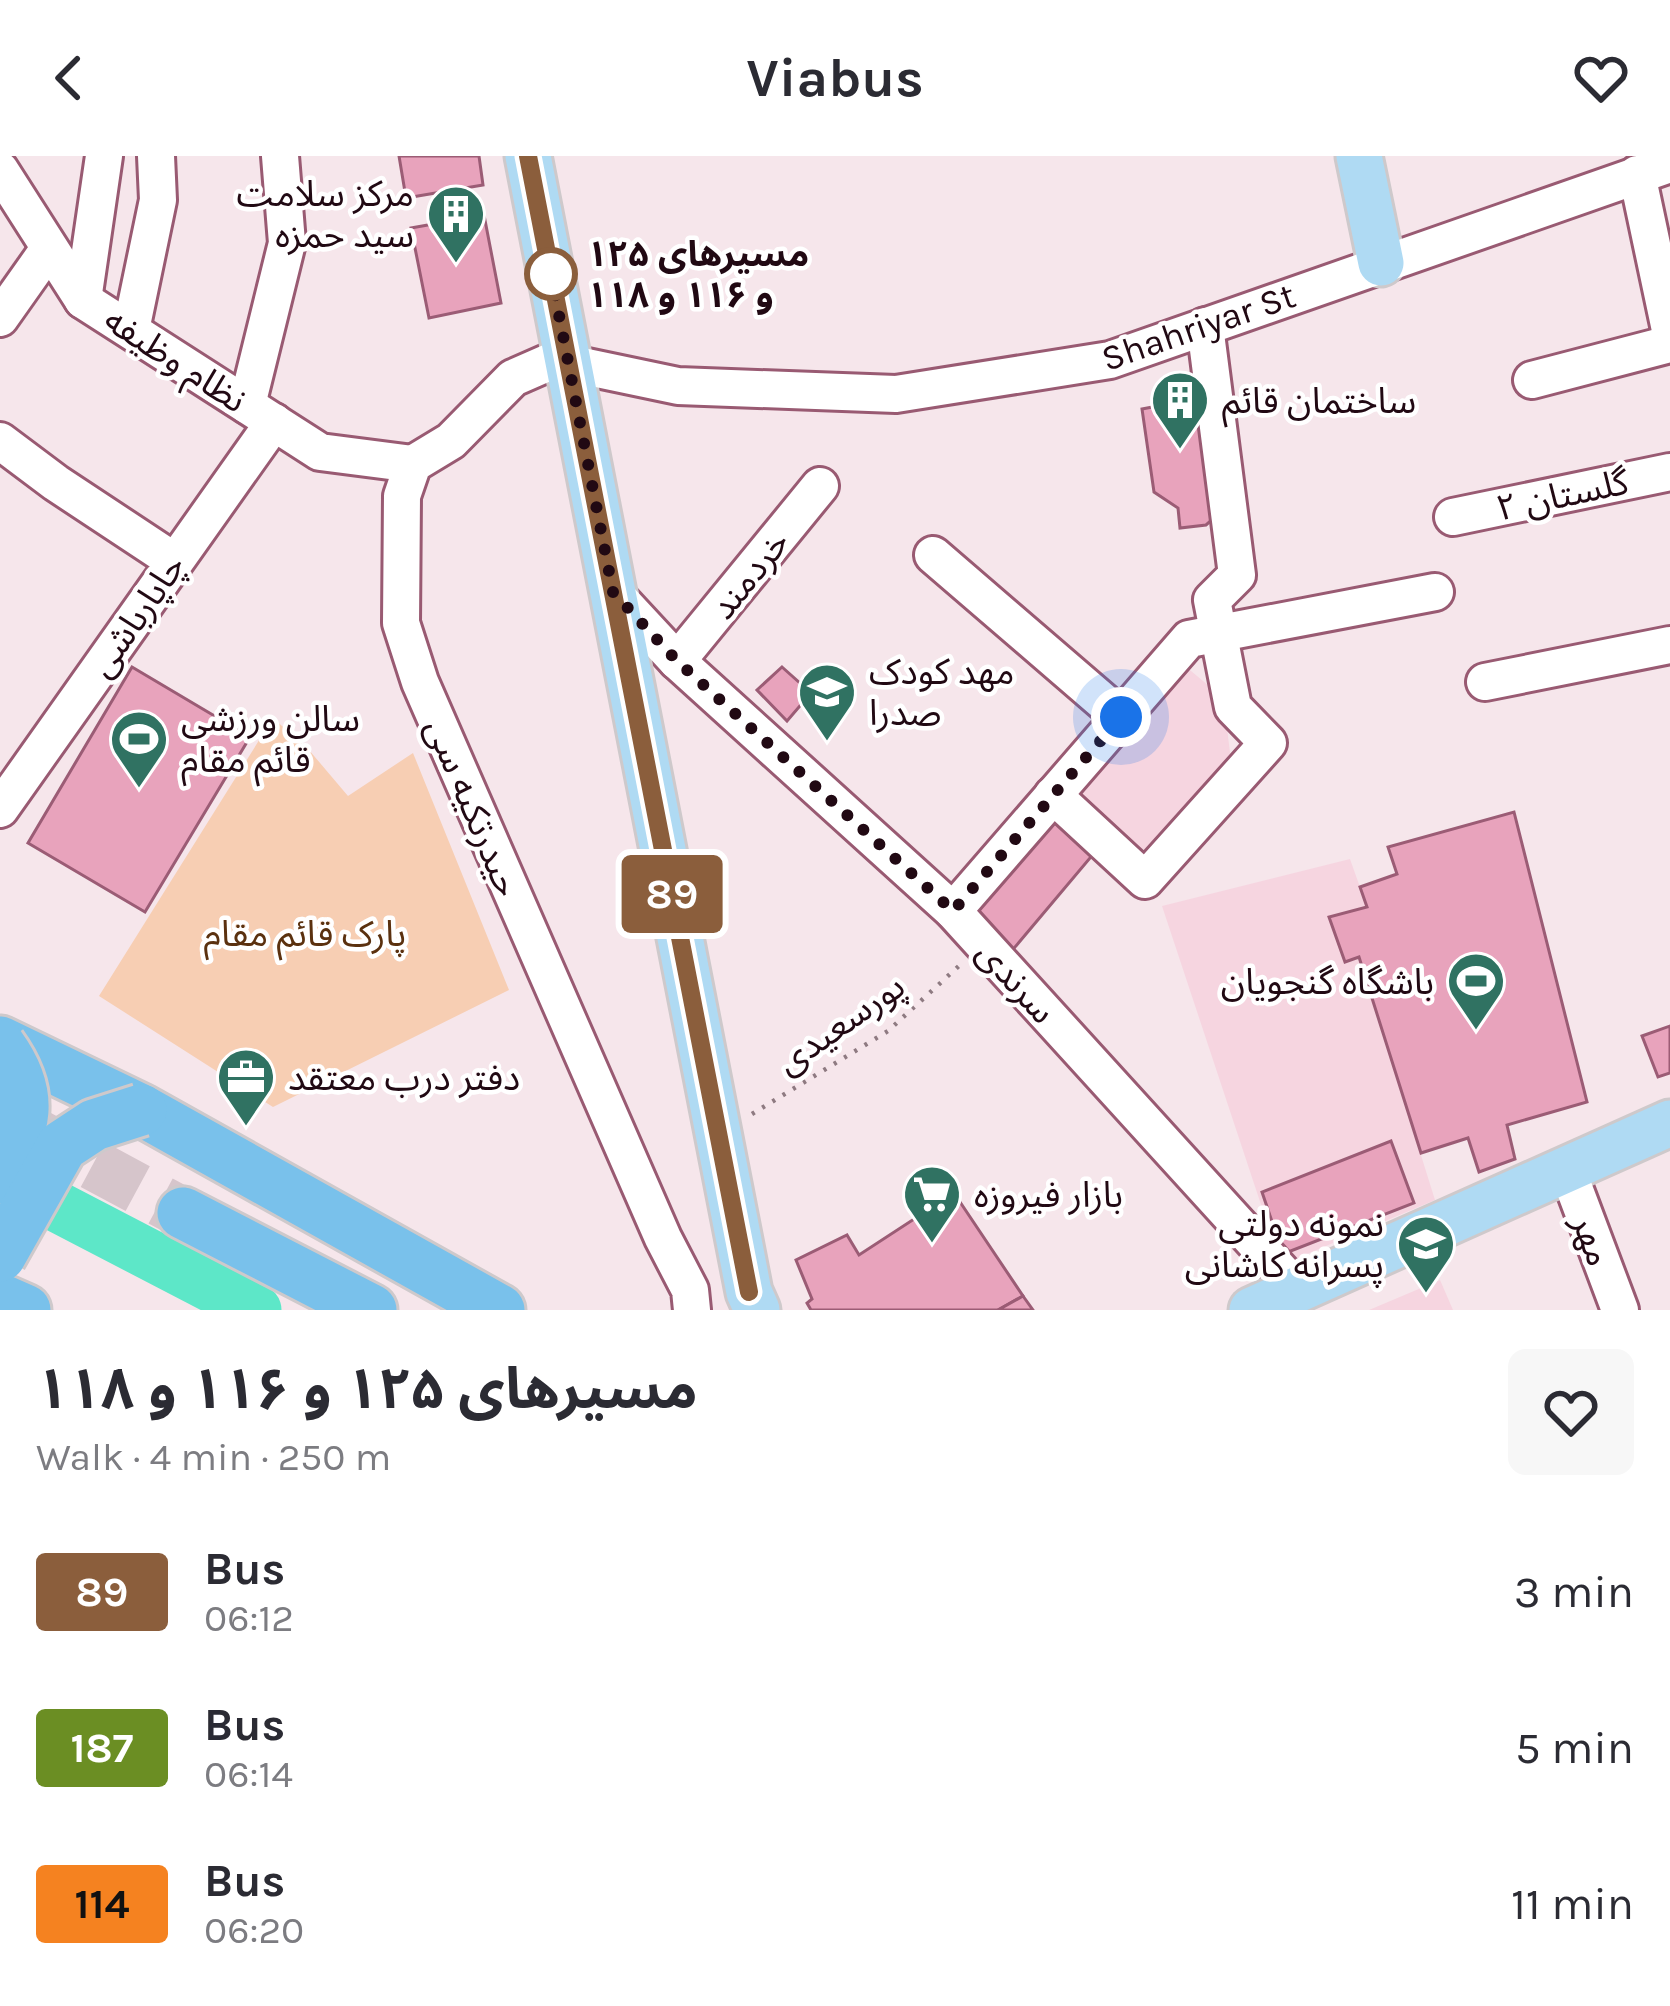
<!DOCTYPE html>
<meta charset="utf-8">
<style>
:root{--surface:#fff;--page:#f7f7f7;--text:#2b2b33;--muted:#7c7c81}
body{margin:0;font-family:Karla,"Noto Sans Arabic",sans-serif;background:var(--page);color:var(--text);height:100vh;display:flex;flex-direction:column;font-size:45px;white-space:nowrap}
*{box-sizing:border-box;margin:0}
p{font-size:39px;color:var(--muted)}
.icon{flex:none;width:66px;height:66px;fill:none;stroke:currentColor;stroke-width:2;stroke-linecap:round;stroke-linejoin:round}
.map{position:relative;height:1154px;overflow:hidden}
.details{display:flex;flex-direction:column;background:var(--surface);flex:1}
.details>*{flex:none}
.badge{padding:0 24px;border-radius:9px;font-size:42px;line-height:78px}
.you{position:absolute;width:60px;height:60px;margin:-30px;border:9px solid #fff;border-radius:50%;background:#1a73e8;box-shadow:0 0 0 18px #1a73e833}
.map>.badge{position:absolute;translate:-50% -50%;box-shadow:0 0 0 6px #fff}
.round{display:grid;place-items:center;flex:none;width:126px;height:126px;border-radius:18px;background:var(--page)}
.summary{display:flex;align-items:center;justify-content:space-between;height:204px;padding:0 36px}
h1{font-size:57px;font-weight:700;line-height:90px}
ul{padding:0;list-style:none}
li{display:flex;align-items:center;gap:36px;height:156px;padding:0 36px}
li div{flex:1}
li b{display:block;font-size:45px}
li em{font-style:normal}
li .badge{min-width:132px;font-weight:700;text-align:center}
header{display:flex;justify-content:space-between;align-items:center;height:156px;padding:0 36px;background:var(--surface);font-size:54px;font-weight:700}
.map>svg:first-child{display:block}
</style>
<header><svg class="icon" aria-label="back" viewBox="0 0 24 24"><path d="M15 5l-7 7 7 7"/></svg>Viabus<svg class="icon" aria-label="heart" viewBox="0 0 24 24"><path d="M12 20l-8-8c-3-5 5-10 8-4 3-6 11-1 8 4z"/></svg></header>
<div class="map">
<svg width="1670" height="1154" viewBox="0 0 1670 1154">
<rect width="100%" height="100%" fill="#f6e6eb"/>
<!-- built -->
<g fill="#f6d5e0">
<polygon points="1185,510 1209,530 1227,572 1231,605 1205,641 1135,701 1070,638"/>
<polygon points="1350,703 1367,751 1329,762 1344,806 1359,801 1435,1044 1281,1109 1162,750"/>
<polygon points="1440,1124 1453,1154 1369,1154"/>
</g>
<!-- green -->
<polygon fill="#f7ceb3" points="273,562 309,594 348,640 413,597 509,834 273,951 99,840"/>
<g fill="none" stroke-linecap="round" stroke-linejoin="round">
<!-- river -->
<polyline stroke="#5de7c8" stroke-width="51" points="0,1021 256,1154"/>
</g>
<!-- building -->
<g fill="#e8a3bc" stroke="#9b5c75" stroke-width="3">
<polygon points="399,0 479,0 483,29 406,42"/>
<polygon points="484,59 501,147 429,162 411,72"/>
<polygon points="1205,241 1222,355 1206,369 1180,372 1178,352 1154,336 1142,253"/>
<polygon points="132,511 250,581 145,756 28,687"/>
<polygon points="782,511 811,537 787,565 757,534"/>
<polygon points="1064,655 1101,689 1010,797 970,755"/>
<polygon points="1514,656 1587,946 1507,969 1515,1003 1479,1016 1468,982 1421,997 1359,801 1345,806 1329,761 1367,751 1360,731 1397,718 1388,691"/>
<polygon points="1670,870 1670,917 1658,921 1642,880"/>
<polygon points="1391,985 1414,1047 1283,1098 1262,1036"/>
<polygon points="954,1037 1023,1140 998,1154 811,1154 807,1147 812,1143 796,1104 847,1079 859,1099"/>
<polygon points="1023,1140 1033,1154 998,1154"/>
</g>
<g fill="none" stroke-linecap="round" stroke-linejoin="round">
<!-- highway-tunnel -->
<polyline stroke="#d6c5cb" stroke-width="51" stroke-dasharray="51 26" stroke-linecap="butt" points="25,972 183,1057"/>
<!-- minor casing -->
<g stroke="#995a72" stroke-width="42">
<g id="minor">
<polyline points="0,14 83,144 320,296 413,308"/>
<polyline points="1637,18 1670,174"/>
<polyline points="83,144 104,0"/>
<polyline points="0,162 48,94"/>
<polyline points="131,174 158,44 156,0"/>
<polyline points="1532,224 1670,188"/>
<polyline points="247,249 287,87 280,0"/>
<polyline points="0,285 56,327 174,405"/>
<polyline points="1453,361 1670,316"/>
<polyline points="933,399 1121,561"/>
<polyline points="613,436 677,505 953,755 1298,1134"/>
<polyline points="677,505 820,330"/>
<polyline points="1485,526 1670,489"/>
<polyline points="1053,639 1145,724 1268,587 1233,551 1212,444 1237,419 1205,170"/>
<polyline points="0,653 274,266"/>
<polyline points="953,755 1189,483 1435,436"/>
<polyline points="1567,1013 1620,1154"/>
<polyline points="692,1154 690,1134 663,1082 420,526 401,467 402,340 413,308 451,285 513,222 554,204 678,230 896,238 1110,204 1670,8"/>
</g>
</g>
<!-- major casing -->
<g stroke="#cec9cb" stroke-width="51">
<g id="major">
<polyline points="528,0 749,1136 757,1154"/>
<polyline points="1359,0 1381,107"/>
<polyline points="1252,1154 1670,967"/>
</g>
</g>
<!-- highway casing -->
<g stroke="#cec9cb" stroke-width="57">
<g id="highway">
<polyline points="0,886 141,954 499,1154"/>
<polyline points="183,1057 371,1154"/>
<polyline points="0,1143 25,1154"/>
</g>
</g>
<!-- path -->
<polyline stroke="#8e7a81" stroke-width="4.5" stroke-dasharray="3 9" stroke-linecap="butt" points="752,958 888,875 961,808"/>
<!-- minor -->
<use href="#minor" stroke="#fff" stroke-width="36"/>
<!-- major -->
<use href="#major" stroke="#afdaf3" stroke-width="45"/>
<!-- highway -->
<use href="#highway" stroke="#79c1eb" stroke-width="51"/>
<!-- highway-bridge casing -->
<g stroke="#cec9cb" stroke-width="57" stroke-linecap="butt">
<g id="highway-bridge">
<path d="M0,890C37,941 24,970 0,1022"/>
<polyline points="0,1100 62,990 94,969 141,954"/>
</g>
</g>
<!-- highway-bridge -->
<use href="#highway-bridge" stroke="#79c1eb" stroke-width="51"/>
</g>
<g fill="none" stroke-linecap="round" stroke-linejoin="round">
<!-- line casing -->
<g stroke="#fff" stroke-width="27">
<polyline id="line" points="528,0 749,1136"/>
</g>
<!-- line -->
<use href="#line" stroke="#8b5e3c" stroke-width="18"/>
<!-- walk -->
<polyline stroke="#210913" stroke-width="12" stroke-dasharray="0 21.6" points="551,118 613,436 677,505 953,755 1121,561"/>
</g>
<!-- icons -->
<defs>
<g id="building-pin" transform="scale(3)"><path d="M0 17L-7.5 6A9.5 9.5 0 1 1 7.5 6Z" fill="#307262" stroke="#fff"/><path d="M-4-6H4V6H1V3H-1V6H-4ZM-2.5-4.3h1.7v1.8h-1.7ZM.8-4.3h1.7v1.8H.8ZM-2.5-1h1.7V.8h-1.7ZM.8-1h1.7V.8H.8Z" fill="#fff"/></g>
<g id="school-pin" transform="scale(3)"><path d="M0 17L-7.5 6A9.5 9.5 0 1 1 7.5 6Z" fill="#307262" stroke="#fff"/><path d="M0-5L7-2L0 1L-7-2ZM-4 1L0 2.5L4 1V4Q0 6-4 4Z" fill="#fff"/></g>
<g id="stadium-pin" transform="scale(3)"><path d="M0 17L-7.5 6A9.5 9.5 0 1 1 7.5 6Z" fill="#307262" stroke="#fff"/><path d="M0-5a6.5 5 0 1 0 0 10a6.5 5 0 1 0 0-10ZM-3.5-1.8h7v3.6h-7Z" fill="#fff"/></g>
<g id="office-pin" transform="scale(3)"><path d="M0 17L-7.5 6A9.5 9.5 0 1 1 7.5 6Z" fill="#307262" stroke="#fff"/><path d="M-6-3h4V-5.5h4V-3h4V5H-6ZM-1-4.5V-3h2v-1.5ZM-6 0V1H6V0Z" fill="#fff"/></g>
<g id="supermarket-pin" transform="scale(3)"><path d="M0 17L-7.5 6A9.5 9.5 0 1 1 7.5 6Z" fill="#307262" stroke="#fff"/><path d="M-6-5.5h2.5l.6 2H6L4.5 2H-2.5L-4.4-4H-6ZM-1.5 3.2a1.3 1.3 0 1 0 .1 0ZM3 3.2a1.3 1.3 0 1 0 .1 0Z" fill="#fff"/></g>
</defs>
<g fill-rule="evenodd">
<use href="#building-pin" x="456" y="58"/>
<use href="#building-pin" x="1180" y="244"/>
<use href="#school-pin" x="827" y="536"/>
<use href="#stadium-pin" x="139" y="583"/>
<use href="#stadium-pin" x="1476" y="825"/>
<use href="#office-pin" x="246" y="921"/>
<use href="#supermarket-pin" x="932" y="1038"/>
<use href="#school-pin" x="1426" y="1088"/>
</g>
<!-- markers -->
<circle fill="#fff" stroke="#8b5e3c" stroke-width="6" cx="551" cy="118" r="24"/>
<g text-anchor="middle" stroke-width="9" stroke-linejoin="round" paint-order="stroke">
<!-- poi labels -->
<g font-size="36" fill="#210913" stroke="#fff" text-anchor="start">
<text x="414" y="50" text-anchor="end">مرکز سلامت<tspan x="414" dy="41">سید حمزه</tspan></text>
<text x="1222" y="257">ساختمان قائم</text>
<text x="869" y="528">مهد کودک<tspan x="869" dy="41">صدرا</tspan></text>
<text x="181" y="575">سالن ورزشی<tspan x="181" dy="41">قائم مقام</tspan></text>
<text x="1434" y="838" text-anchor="end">باشگاه گنجویان</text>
<text x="288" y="934">دفتر درب معتقد</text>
<text x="974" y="1051">بازار فیروزه</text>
<text x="1384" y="1080" text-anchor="end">نمونه دولتی<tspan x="1384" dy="41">پسرانه کاشانی</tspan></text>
</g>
<!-- stop labels -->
<g font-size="36" font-weight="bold" fill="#210913" stroke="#fff" text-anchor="start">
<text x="587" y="110">مسیرهای ۱۲۵<tspan x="587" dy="41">و ۱۱۶ و ۱۱۸</tspan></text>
</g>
<!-- street labels -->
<g font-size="36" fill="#210913" stroke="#fff">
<text transform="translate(1198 170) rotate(-19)" y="13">Shahriyar St</text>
<text transform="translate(176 203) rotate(33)" y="13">نظام وظیفه</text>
<text transform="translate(1562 338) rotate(-12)" y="13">گلستان ۲</text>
<text transform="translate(749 418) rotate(-51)" y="13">خردمند</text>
<text transform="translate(136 459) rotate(-55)" y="13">چاپارباشی</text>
<text transform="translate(474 651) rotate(67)" y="13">حیدرتکیه سی</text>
<text transform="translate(1017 825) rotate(48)" y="13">سرندی</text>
<text transform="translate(840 867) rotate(-35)" y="13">پورسعیدی</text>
<text transform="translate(1593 1084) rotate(70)" y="13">مهر</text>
</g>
<!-- park labels -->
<g font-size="36" fill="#5b310f" stroke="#fff">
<text x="305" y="790">پارک قائم مقام</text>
</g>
</g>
</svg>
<div class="you" style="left:1121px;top:561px"></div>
<b class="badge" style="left:672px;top:738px;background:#8b5e3c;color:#fff">89</b>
</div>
<section class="details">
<div class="summary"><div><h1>مسیرهای ۱۲۵ و ۱۱۶ و ۱۱۸</h1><p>Walk · 4 min · 250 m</p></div><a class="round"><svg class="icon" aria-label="heart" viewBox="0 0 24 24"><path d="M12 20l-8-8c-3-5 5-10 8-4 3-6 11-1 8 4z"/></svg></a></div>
<ul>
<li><span class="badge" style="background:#8b5e3c;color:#fff">89</span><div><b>Bus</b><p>06:12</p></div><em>3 min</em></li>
<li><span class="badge" style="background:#6b8e23;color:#fff">187</span><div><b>Bus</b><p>06:14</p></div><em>5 min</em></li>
<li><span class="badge" style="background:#f58220;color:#111">114</span><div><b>Bus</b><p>06:20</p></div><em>11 min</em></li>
</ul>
</section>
